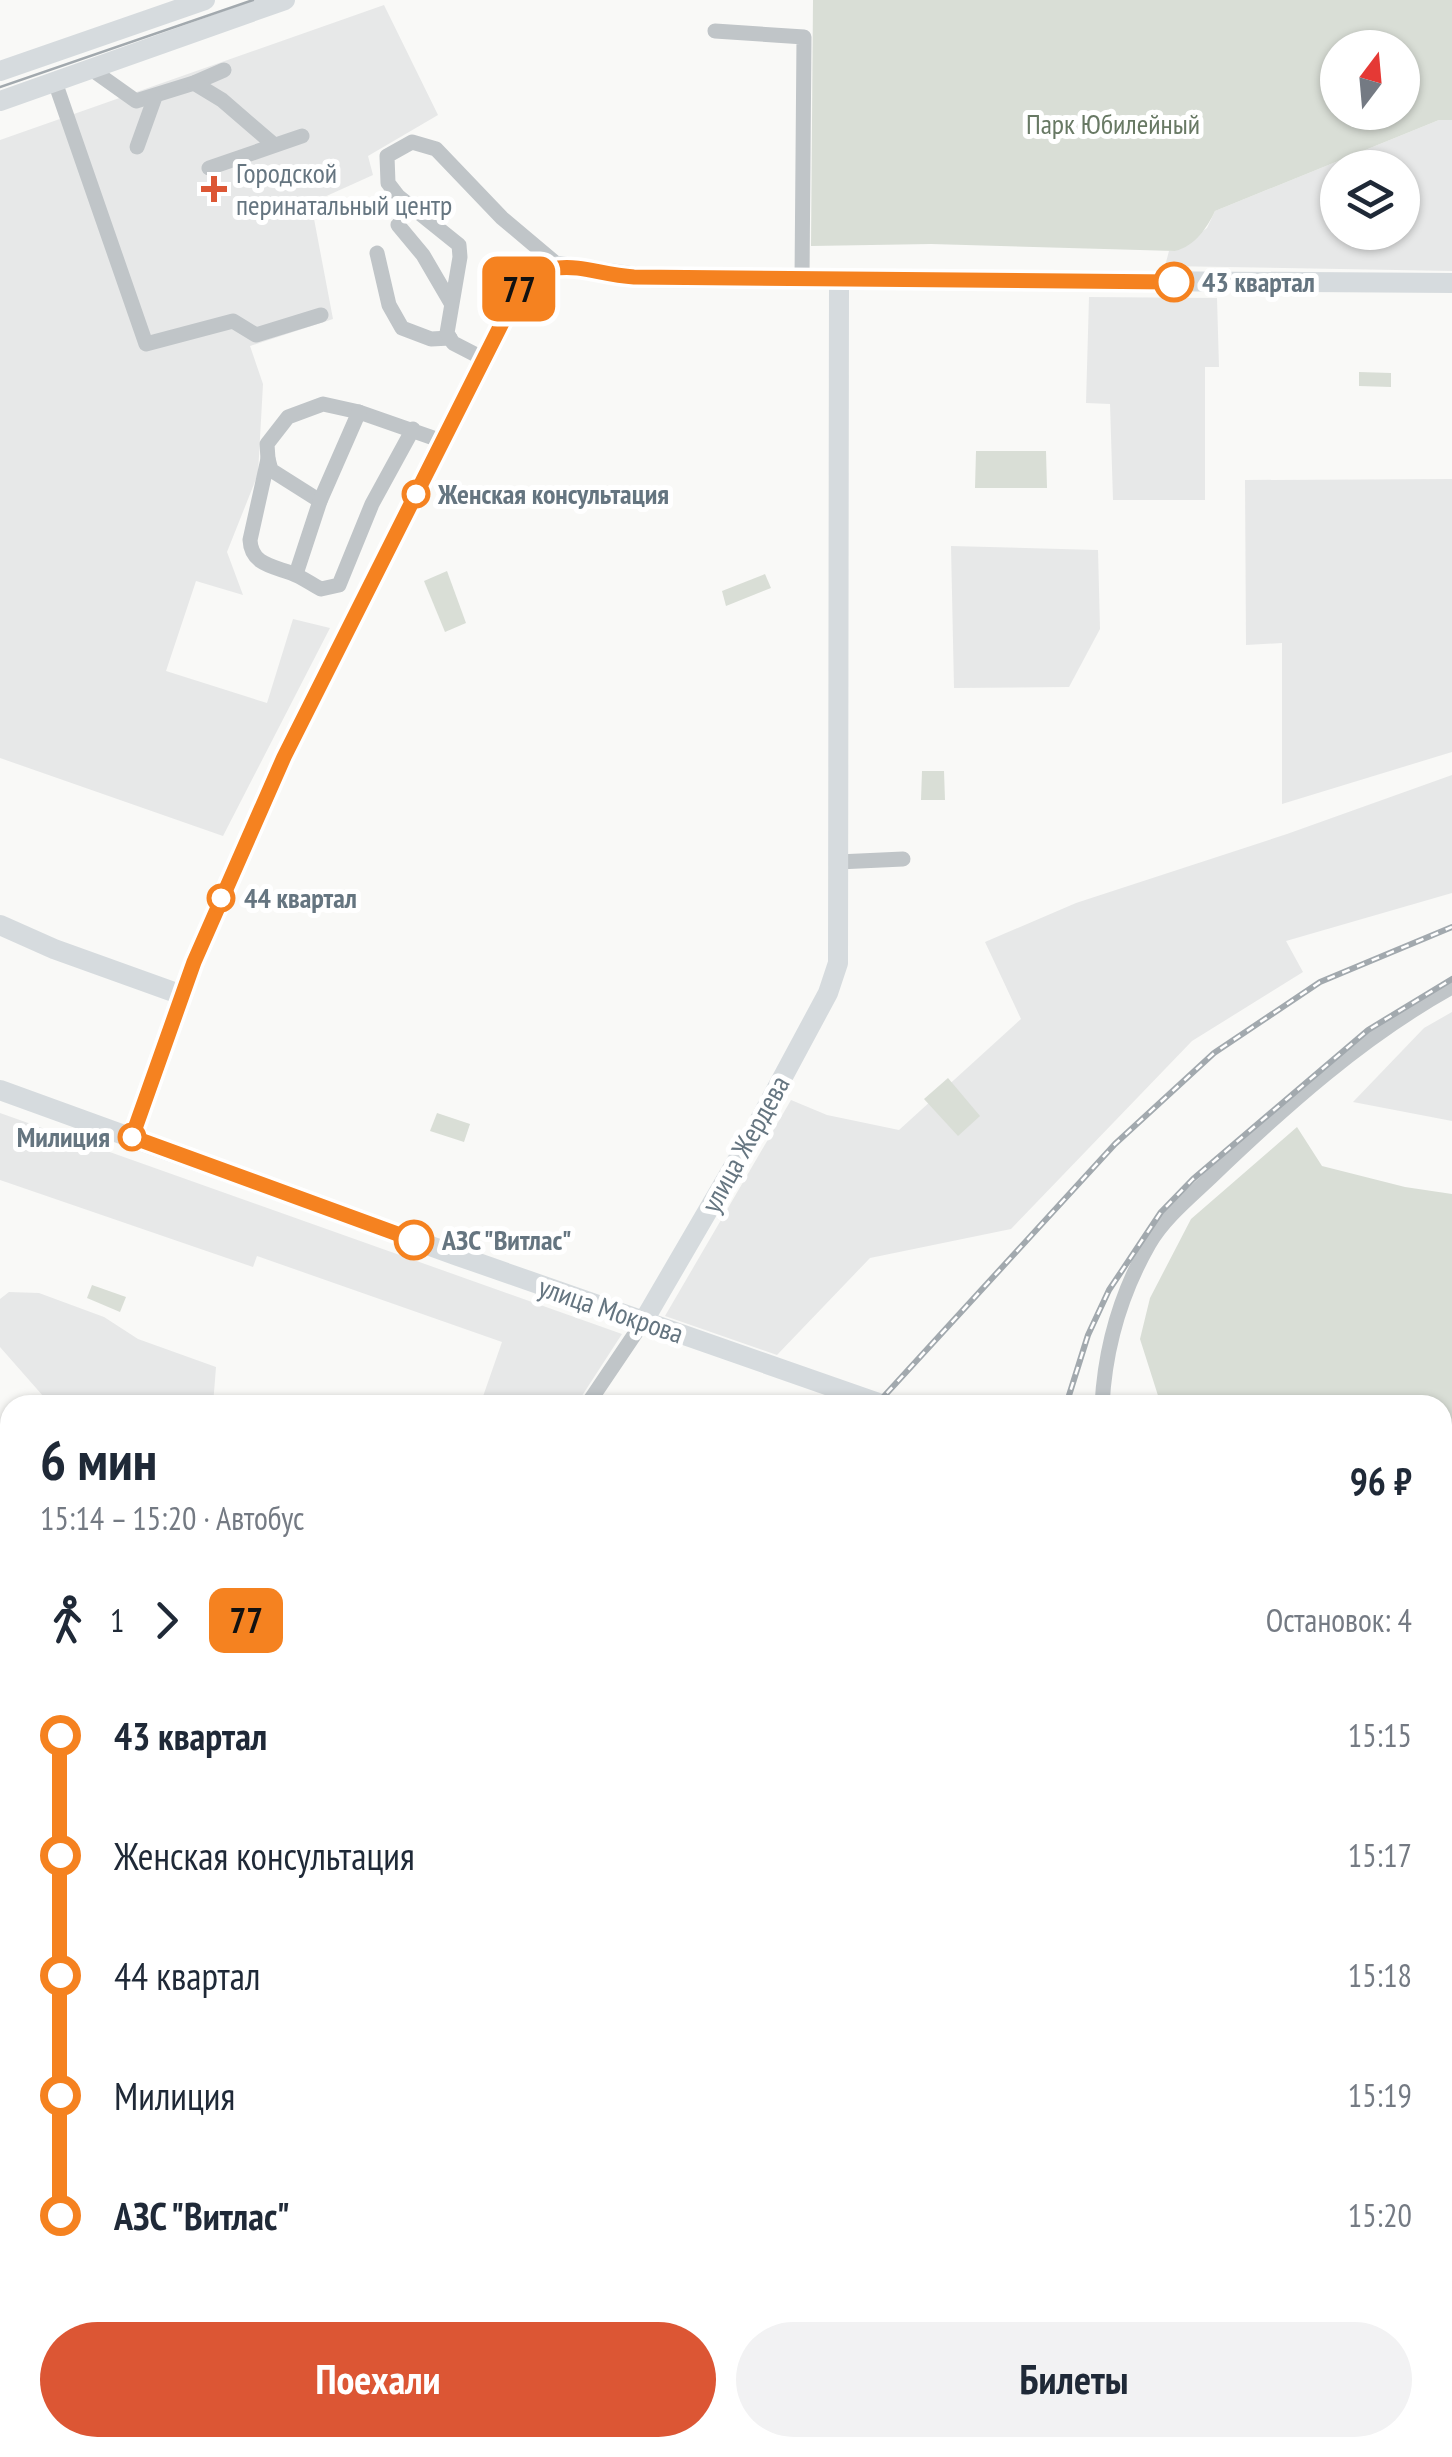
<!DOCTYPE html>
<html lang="ru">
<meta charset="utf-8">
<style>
:root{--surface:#fff;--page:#f2f2f3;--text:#1f2937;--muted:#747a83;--accent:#dc5634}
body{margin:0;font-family:"PT Sans Narrow",sans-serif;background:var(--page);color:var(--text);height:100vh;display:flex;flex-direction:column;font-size:38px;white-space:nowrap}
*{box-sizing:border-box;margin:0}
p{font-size:32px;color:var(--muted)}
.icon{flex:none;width:55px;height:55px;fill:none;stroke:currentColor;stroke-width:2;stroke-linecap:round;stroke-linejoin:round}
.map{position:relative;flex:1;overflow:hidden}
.side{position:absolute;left:0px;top:1395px;width:1452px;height:1062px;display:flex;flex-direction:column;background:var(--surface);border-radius:30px 30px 0 0;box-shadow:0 2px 8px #0004}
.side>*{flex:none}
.badge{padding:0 20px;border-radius:15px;font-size:35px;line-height:65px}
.needle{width:65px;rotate:16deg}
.buttons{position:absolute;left:1320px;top:30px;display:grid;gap:20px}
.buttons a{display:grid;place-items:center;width:100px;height:100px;border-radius:50%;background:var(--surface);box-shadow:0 2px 8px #0004;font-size:50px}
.map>.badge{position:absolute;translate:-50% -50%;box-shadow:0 0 0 5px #fff}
.legs{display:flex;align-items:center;gap:15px;height:110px;padding:0 40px;font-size:32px}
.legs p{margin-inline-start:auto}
.headline{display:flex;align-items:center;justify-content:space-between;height:170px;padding:0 40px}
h1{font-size:55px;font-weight:600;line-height:75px}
.cta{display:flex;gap:20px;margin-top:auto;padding:20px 40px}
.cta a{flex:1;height:115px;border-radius:60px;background:var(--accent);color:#fff;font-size:40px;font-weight:600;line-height:115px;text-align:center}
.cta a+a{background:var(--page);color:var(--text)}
ul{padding:0 40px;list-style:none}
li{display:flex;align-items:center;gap:35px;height:120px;font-size:38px}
li i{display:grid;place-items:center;width:15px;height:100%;margin:0 12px;background:currentColor}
li i::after{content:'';width:25px;height:25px;margin:-12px;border:8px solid;border-radius:50%;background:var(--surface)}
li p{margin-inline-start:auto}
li:first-child i{background:linear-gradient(#0000 50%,currentColor 0)}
li:last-child i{background:linear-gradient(currentColor 50%,#0000 0)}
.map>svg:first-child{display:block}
</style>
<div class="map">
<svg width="1452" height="2457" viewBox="0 0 1452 2457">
<rect width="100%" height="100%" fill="#f9f9f7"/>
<!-- built -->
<g fill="#e7e8e8" fill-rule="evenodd">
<polygon points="384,5 438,115 368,156 373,175 311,203 333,319 250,346 263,384 258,474 227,552 243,595 196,581 166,671 267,703 293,619 330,628 223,836 0,758 0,140"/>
<path d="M1439,120H1452V271L1165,266L1169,251H1175L1207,228L1215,211ZM1338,168H1402V232H1338Z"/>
<polygon points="1089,297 1217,298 1219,367 1205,367 1205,500 1113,500 1110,404 1086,403"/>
<polygon points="1452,479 1452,752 1282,804 1282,643 1246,645 1245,480"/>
<polygon points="951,546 1098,550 1100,629 1069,687 954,688"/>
<polygon points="1452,775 1452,893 1286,941 1303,972 1192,1041 1011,1229 870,1258 777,1355 665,1316 791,1100 827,1115 899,1130 1021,1019 985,942 1076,903 1287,834"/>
<polygon points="1452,1012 1452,1121 1353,1102 1424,1028"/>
<polygon points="0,1113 622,1334 576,1405 480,1405 502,1342 257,1256 253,1267 0,1180"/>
<polygon points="9,1292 39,1293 104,1317 138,1339 216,1367 213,1405 51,1405 0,1347 0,1299"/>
</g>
<!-- green -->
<g fill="#d9ded6" fill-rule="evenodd">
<path d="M813,0H1452V120H1439L1215,211C1207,228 1195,246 1175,251L931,244L811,246ZM1338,48H1402V112H1338Z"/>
<polygon points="1359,372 1391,373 1391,387 1359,386"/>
<polygon points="976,451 1046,451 1047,488 975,488"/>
<polygon points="447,571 466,623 445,632 424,581"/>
<polygon points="765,574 771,588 726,606 722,591"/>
<polygon points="922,771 944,771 945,800 921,800"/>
<polygon points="948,1078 980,1116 958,1136 924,1099"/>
<polygon points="437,1113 470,1124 464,1142 430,1131"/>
<polygon points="1297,1127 1322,1166 1405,1187 1452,1194 1452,1704 1442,1685 1442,1405 1161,1405 1140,1339 1150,1298 1191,1219"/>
<polygon points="92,1285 126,1297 120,1312 87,1298"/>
<polygon points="890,2448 1040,2448 1046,2457 900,2457"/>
</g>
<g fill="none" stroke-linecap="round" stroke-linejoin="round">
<!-- minor -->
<g stroke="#c0c5c8" stroke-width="15">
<polyline points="715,31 804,37 802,280"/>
<polyline points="91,69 136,101 194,83 224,70"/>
<polyline points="55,82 146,344 233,321 256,335 321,315"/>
<polyline points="194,83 222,100 273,144"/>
<polyline points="137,147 155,97"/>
<polyline points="209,168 302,136"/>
<polyline points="398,225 423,255 451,303"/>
<polyline points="377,253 389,305 402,328 431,339 450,338"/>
<polyline points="484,359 453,343 447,333 460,257 459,245 398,196 388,183 387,156 412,142 436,149 502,218 559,266"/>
<path d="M413,429L372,504L339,585L321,589C311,584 302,577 291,573C272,566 251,564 250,540L268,459L267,444L288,417L323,404L359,412L442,441"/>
<polyline points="268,459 271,470 320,501 296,574"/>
<polyline points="320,501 359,412"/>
<polyline points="838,862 903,859"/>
<polyline points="587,1405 643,1322"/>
<path d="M1102,1405C1105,1349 1121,1293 1149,1244C1163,1219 1191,1196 1211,1177C1284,1107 1363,1036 1452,987"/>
<polyline points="0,1783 10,1788"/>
<polyline points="1442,2185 1452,2226"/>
<polyline points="547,2448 557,2457"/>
<polyline points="701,2448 707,2457"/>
<polyline points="865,2448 875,2457"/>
<polyline points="1304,2448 1310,2457"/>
<polyline points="1426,2448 1437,2457"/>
<polyline points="11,2457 21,2448"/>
<polyline points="354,2457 363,2448"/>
</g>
<!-- major -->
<g stroke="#d6dbde" stroke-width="20">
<polyline points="0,71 205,0"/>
<polyline points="0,101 285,0"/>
<polyline points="0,925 54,949 182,995"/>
<polyline points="0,1090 458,1256 884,1405"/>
<polyline points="132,1137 194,962 284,757 519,289 542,269 559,266 644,278 1452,283"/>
<polyline points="643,1322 749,1140 828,993 838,963 839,280"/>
<polyline points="1150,2448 1154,2457"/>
</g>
<!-- tram -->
<polyline stroke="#a2a9ae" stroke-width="2.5" points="0,87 253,0"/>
<!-- rail casing -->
<g stroke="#a2a9ae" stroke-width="6">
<g id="rail">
<polyline points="876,1405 1115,1144 1214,1053 1320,982 1452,927"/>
<polyline points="1066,1405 1088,1335 1109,1290 1161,1212 1193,1179 1368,1030 1452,979"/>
<polyline points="0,1678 10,1682"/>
<polyline points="1442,2268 1452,2282"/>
</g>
</g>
<!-- rail -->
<use href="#rail" stroke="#fff" stroke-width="2.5" stroke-dasharray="8" stroke-linecap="butt"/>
</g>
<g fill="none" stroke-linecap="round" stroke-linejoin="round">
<!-- line-1 casing -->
<g stroke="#fff" stroke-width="22">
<path id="line-1" d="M414,1240L132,1137L194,962L284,757L519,289C558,251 586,274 634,277L1174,282"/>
</g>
<!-- line-1 -->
<use href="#line-1" stroke="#f58220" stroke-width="15"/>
</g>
<!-- markers -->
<path fill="#dc5634" stroke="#fff" stroke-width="4" d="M209 174h10v10h10v10h-10v10h-10v-10h-10v-10h10z"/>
<g fill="#fff" stroke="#f58220" stroke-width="5">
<circle cx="1174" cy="282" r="18"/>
<circle cx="416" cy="494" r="12"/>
<circle cx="221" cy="898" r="12"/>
<circle cx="132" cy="1137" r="12"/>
<circle cx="414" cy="1240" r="18"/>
</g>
<g text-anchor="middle" stroke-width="10" stroke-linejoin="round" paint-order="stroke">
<!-- park labels -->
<g font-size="28" fill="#687964" stroke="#fff">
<text x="1113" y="134">Парк Юбилейный</text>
</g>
<!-- poi labels -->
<g font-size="28" fill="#657580" stroke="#fff" text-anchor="start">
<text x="236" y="183">Городской<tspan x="236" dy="32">перинатальный центр</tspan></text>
</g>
<!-- stop labels -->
<g font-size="28" font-weight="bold" fill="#657580" stroke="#fff" text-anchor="start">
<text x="1202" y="292">43 квартал</text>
<text x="438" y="504">Женская консультация</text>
<text x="244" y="908">44 квартал</text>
<text x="110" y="1147" text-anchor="end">Милиция</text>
<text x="442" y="1250">АЗС "Витлас"</text>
</g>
<!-- street labels -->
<g font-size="28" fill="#657580" stroke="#fff">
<text transform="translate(745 1144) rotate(-61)" y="10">улица Жердева</text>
<text transform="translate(611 1310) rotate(19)" y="10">улица Мокрова</text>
</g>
</g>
</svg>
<div class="buttons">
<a><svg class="needle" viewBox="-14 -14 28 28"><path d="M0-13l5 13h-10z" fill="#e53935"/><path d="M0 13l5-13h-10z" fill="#747a83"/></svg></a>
<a><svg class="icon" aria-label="layers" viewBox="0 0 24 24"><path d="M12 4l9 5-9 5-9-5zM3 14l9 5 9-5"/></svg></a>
</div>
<b class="badge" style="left:519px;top:289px;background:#f58220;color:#111">77</b>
<section class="side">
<div class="headline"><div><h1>6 мин</h1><p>15:14 – 15:20 · Автобус</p></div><b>96 ₽</b></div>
<div class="legs"><svg class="icon" aria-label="walk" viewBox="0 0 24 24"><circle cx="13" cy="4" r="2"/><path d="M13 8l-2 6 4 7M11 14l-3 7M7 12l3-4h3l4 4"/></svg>1<svg class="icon" aria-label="forward" viewBox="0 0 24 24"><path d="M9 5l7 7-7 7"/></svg><b class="badge" style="background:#f58220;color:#111">77</b><p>Остановок: 4</p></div>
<ul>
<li><i style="color:#f58220"></i><b>43 квартал</b><p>15:15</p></li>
<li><i style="color:#f58220"></i><span>Женская консультация</span><p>15:17</p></li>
<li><i style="color:#f58220"></i><span>44 квартал</span><p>15:18</p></li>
<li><i style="color:#f58220"></i><span>Милиция</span><p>15:19</p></li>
<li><i style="color:#f58220"></i><b>АЗС &quot;Витлас&quot;</b><p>15:20</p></li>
</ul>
<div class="cta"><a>Поехали</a><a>Билеты</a></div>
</section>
</div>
